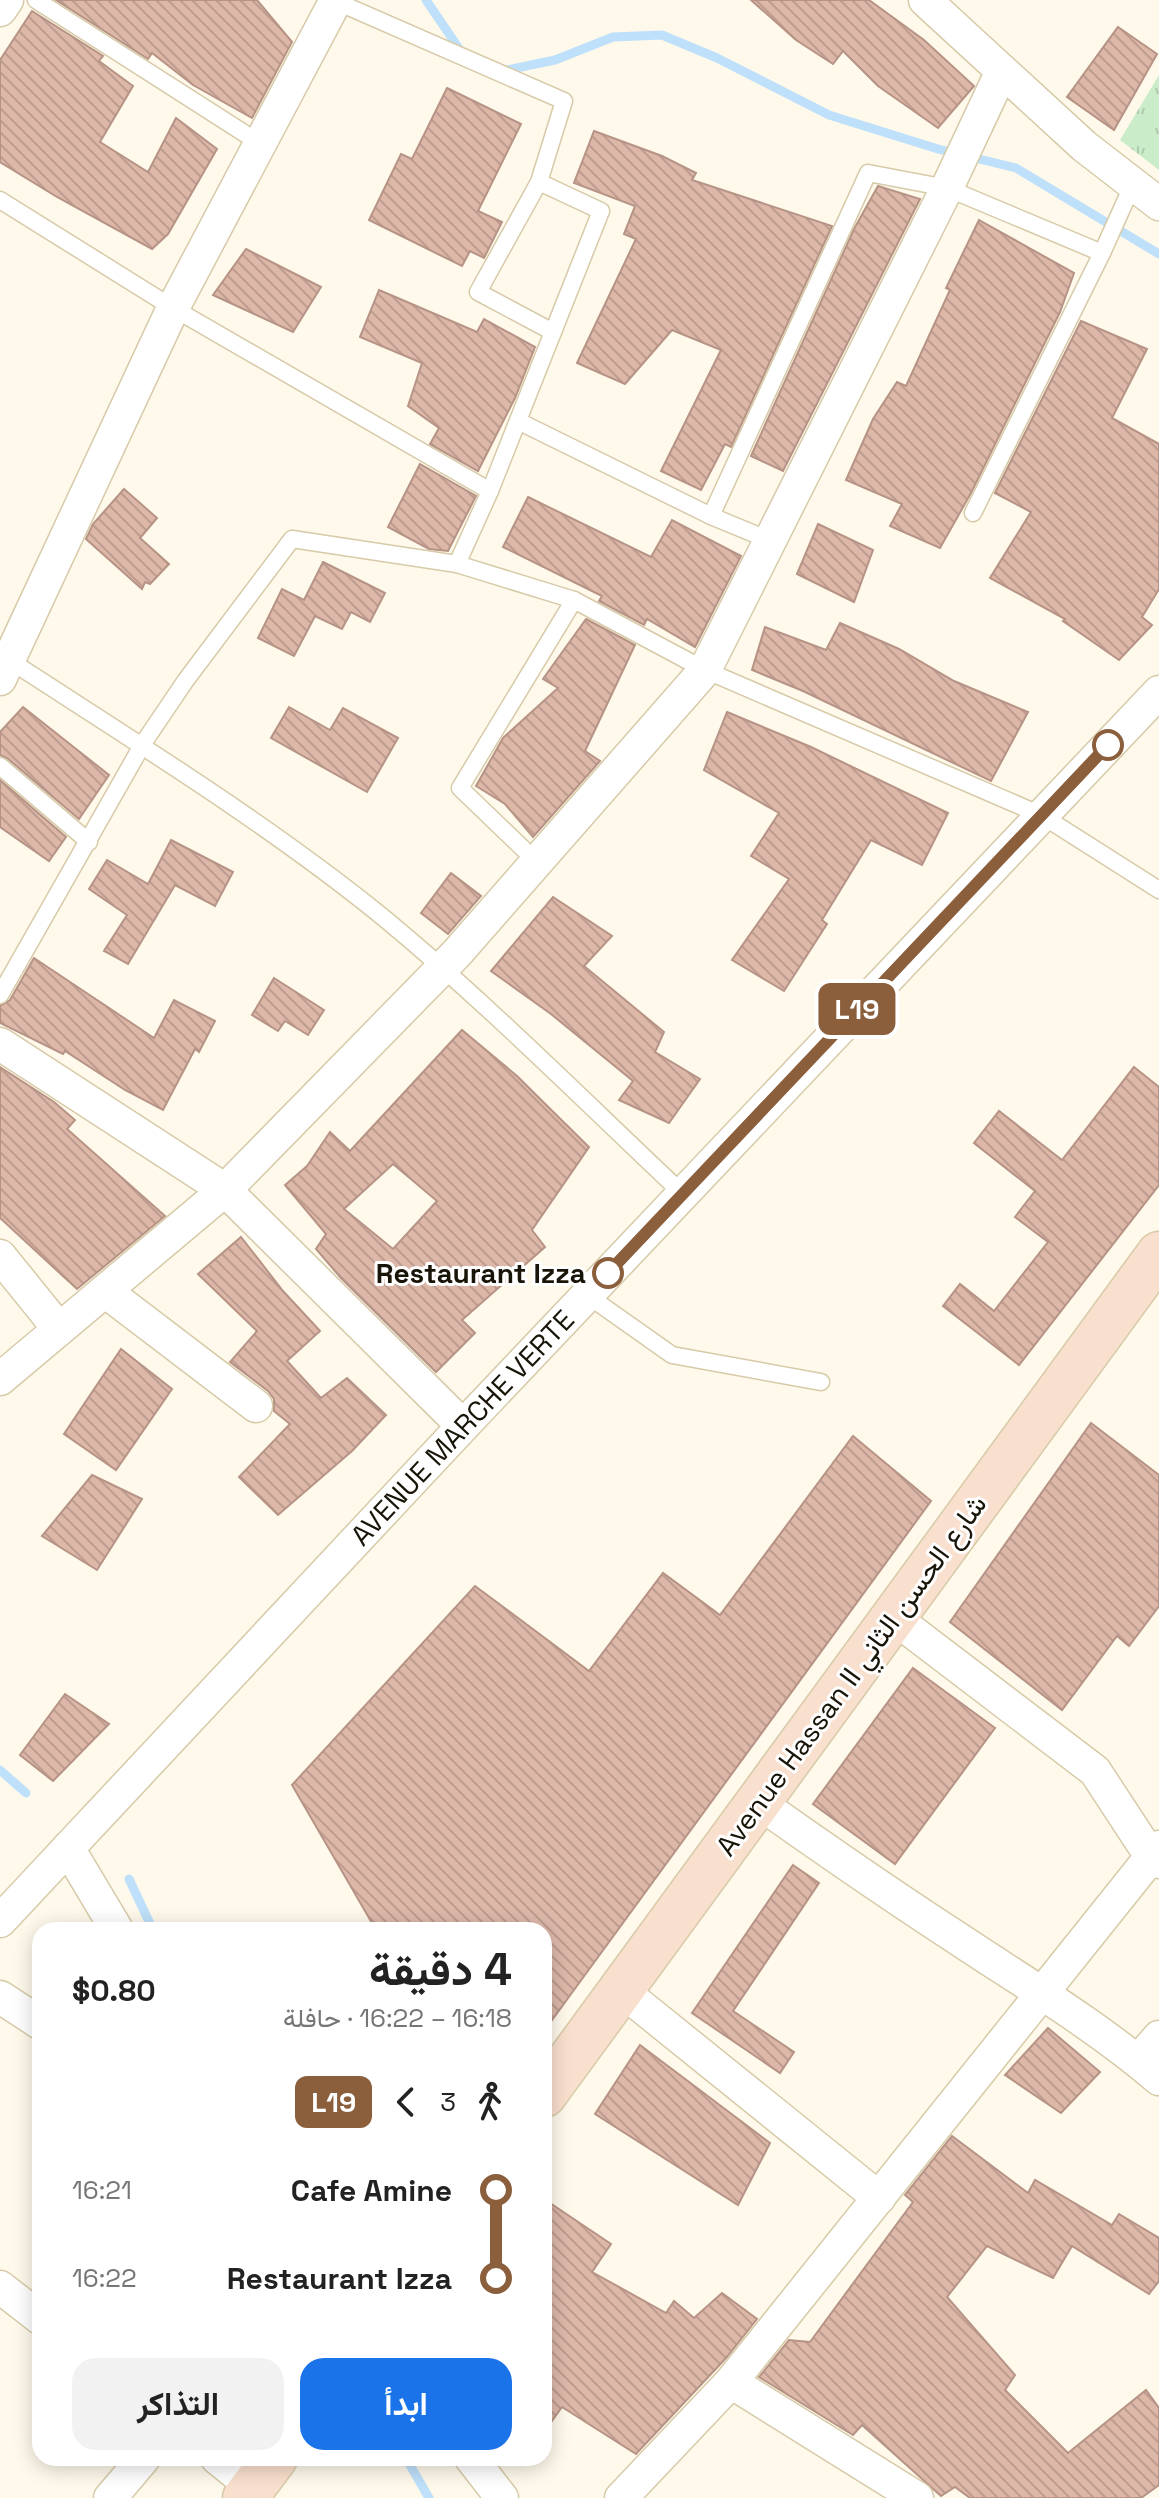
<!DOCTYPE html>
<html lang="ar">
<meta charset="utf-8">
<style>
:root{--surface:#fff;--page:#f2f2f2;--text:#222;--muted:#767676;--accent:#1a73e8}
body{margin:0;font-family:"Space Grotesk",Vazirmatn,sans-serif;background:var(--page);color:var(--text);direction:rtl;height:100vh;display:flex;flex-direction:column;font-size:30px;white-space:nowrap}
*{box-sizing:border-box;margin:0}
p{font-size:26px;color:var(--muted)}
.icon{flex:none;width:44px;height:44px;fill:none;stroke:currentColor;stroke-width:2;stroke-linecap:round;stroke-linejoin:round}
.map{position:relative;flex:1;overflow:hidden;direction:ltr}
.sheet{position:absolute;left:32px;top:1922px;width:520px;height:544px;display:flex;flex-direction:column;background:var(--surface);border-radius:24px;box-shadow:0 4px 20px #0003;direction:rtl}
.sheet>*{flex:none}
.badge{padding:0 16px;border-radius:12px;font-size:28px;line-height:52px}
.map>.badge{position:absolute;translate:-50% -50%;box-shadow:0 0 0 4px #fff}
.legs{display:flex;align-items:center;gap:12px;height:88px;padding:0 40px;font-size:26px}
.legs p{margin-inline-start:auto}
.overview{display:flex;align-items:center;justify-content:space-between;height:136px;padding:0 40px}
h1{font-size:44px;font-weight:700;line-height:60px}
.action{display:flex;gap:16px;margin-top:auto;padding:16px 40px}
.action a{flex:1;height:92px;border-radius:24px;background:var(--accent);color:#fff;font-size:32px;font-weight:700;line-height:92px;text-align:center}
.action a+a{background:var(--page);color:var(--text)}
ul{padding:0 40px;list-style:none}
li{display:flex;align-items:center;gap:28px;height:88px;font-size:30px}
li i{display:grid;place-items:center;width:12px;height:100%;margin:0 10px;background:currentColor}
li i::after{content:'';width:20px;height:20px;margin:-10px;border:6px solid;border-radius:50%;background:var(--surface)}
li p{margin-inline-start:auto}
li:first-child i{background:linear-gradient(#0000 50%,currentColor 0)}
li:last-child i{background:linear-gradient(currentColor 50%,#0000 0)}
.map>svg:first-child{display:block}
</style>
<div class="map">
<svg width="1159" height="2498" viewBox="0 0 1159 2498">
<defs>
<pattern id="grass-tufts" width="24" height="20" patternUnits="userSpaceOnUse" patternTransform="scale(2)"><rect width="24" height="20" fill="#cbecc9"/><path d="M3 7l-1-3M5 7V3M7 7l1-3M15 17l-1-3M17 17v-4M19 17l1-3" fill="none" stroke="#aecaab"/></pattern>
<pattern id="building-back-hatch" width="6" height="6" patternUnits="userSpaceOnUse" patternTransform="scale(2)"><rect width="6" height="6" fill="#ddb8a9"/><path d="M-1 5l2 2M0 0l6 6M5-1l2 2" fill="none" stroke="#bd9d90"/></pattern>
</defs>
<rect width="100%" height="100%" fill="#fef9eb"/>
<!-- grass -->
<polygon fill="url(#grass-tufts)" points="1159,75 1159,170 1120,140"/>
<g fill="none" stroke-linecap="round" stroke-linejoin="round">
<!-- stream -->
<g stroke="#bfe0fa" stroke-width="9">
<polyline points="426,0 462,53"/>
<polyline points="502,71 555,60 613,37 662,35 717,58 829,115 938,149 1016,168 1159,254"/>
<polyline points="0,1770 26,1793"/>
<polyline points="129,1879 153,1930"/>
<polyline points="406,2458 429,2498"/>
</g>
</g>
<!-- building -->
<g fill="url(#building-back-hatch)" stroke="#b69385" stroke-width="2" fill-rule="evenodd">
<polygon points="56,0 257,0 292,42 252,118 193,85 152,53 148,59"/>
<polygon points="751,0 869,0 924,40 974,86 938,128 878,86 843,51 833,64 796,40"/>
<polygon points="32,11 103,56 99,61 133,86 100,142 148,172 176,118 217,149 168,234 152,249 57,197 0,162 0,60"/>
<polygon points="1118,27 1157,54 1114,130 1067,97"/>
<polygon points="447,88 521,124 478,211 502,222 484,258 470,251 462,266 369,220 401,154 412,159"/>
<polygon points="594,131 662,156 696,173 692,180 832,226 731,447 725,444 701,490 661,471 721,350 672,330 625,384 577,363 636,239 624,234 635,206 574,183"/>
<polygon points="878,186 920,199 783,471 751,456 854,229"/>
<polygon points="979,220 1074,273 1060,312 971,493 940,548 890,526 902,504 846,480 873,419 897,382 906,386 950,290 946,288"/>
<polygon points="246,249 321,287 293,332 213,295"/>
<polygon points="379,290 477,332 484,319 535,347 515,398 478,471 430,444 439,428 408,406 422,363 360,337"/>
<polygon points="1081,321 1147,349 1112,418 1159,444 1159,589 1142,617 1152,625 1119,660 1063,621 1065,619 990,578 1031,512 995,493"/>
<polygon points="420,464 476,496 448,551 429,549 388,527"/>
<polygon points="124,489 157,518 140,538 169,564 150,584 145,582 142,589 86,539 93,524"/>
<polygon points="528,497 651,557 672,520 741,556 695,647 647,619 644,625 599,601 602,596 503,547"/>
<polygon points="818,524 873,550 854,602 797,574"/>
<polygon points="323,562 385,593 370,622 351,612 342,629 315,616 294,656 258,638 282,589 304,600"/>
<polygon points="586,619 635,645 585,751 600,761 533,837 505,804 476,786 503,738 558,688 543,679"/>
<polygon points="840,623 899,649 954,681 1028,712 991,781 803,691 752,670 765,627 826,650"/>
<polygon points="23,707 109,775 79,819 7,758 0,755 0,732"/>
<polygon points="289,707 330,730 343,708 398,738 367,792 271,738"/>
<polygon points="727,712 811,747 948,813 922,865 871,840 822,920 827,924 784,991 732,960 789,879 751,856 779,813 704,770"/>
<polygon points="0,780 66,837 49,861 0,827"/>
<polygon points="171,840 233,872 215,906 175,885 128,964 104,951 127,915 89,889 107,860 148,884"/>
<polygon points="451,873 481,896 448,934 421,913"/>
<polygon points="553,897 612,936 584,966 664,1032 655,1052 700,1079 669,1123 619,1100 633,1081 551,1014 491,971"/>
<polygon points="34,958 154,1038 174,1000 215,1021 199,1052 195,1049 163,1110 125,1090 65,1051 63,1054 0,1023 0,1006 10,1000"/>
<polygon points="274,978 324,1010 308,1035 285,1021 278,1031 252,1015"/>
<path d="M462,1030L517,1076L589,1147L532,1230L545,1247L462,1320L475,1333L436,1372L341,1278L316,1249L326,1234L285,1185L307,1166L330,1132L350,1151ZM393,1164L437,1201L393,1249L344,1209Z"/>
<polygon points="0,1067 54,1102 75,1120 67,1129 165,1216 77,1289 0,1218"/>
<polygon points="1134,1067 1159,1087 1159,1185 1019,1365 943,1306 960,1284 994,1311 1048,1242 1015,1217 1035,1191 974,1143 999,1111 1062,1160"/>
<polygon points="241,1237 283,1291 320,1331 287,1361 321,1398 347,1378 386,1415 352,1451 278,1515 239,1477 290,1424 274,1411 274,1399 268,1391 230,1362 257,1331 198,1274"/>
<polygon points="121,1349 172,1389 116,1470 64,1434"/>
<polygon points="1091,1423 1159,1475 1159,1606 1129,1646 1117,1636 1062,1710 950,1622"/>
<polygon points="853,1436 931,1501 544,2031 544,1930 376,1930 292,1785 475,1586 589,1671 663,1573 720,1615"/>
<polygon points="92,1475 142,1499 97,1570 42,1536"/>
<polygon points="913,1668 995,1728 895,1864 813,1804"/>
<polygon points="65,1694 109,1724 53,1781 20,1755"/>
<polygon points="793,1865 819,1883 733,2011 794,2052 780,2073 692,2013"/>
<polygon points="1048,2028 1100,2072 1061,2113 1005,2075"/>
<polygon points="640,2045 770,2143 738,2205 595,2114"/>
<polygon points="952,2136 1028,2193 1035,2180 1112,2225 1119,2214 1159,2238 1159,2281 1149,2294 1072,2246 1053,2278 987,2246 947,2297 1015,2375 1005,2390 1068,2453 1146,2390 1159,2408 1159,2485 1141,2498 970,2498 955,2487 941,2496 862,2425 853,2435 759,2377 789,2340 810,2342 913,2202 905,2195"/>
<polygon points="544,2199 611,2244 592,2272 666,2313 674,2301 694,2318 722,2293 757,2319 726,2358 636,2454 562,2407 544,2432"/>
</g>
<g fill="none" stroke-linecap="round" stroke-linejoin="round">
<!-- lane casing -->
<g stroke="#d7caa8" stroke-width="19">
<g id="lane">
<polyline points="36,0 261,144"/>
<polyline points="335,1 564,101 539,182 478,292 553,332"/>
<polyline points="0,200 173,308 490,491"/>
<polyline points="518,421 711,516 769,540"/>
<polyline points="973,513 1102,253 1133,184"/>
<polyline points="711,516 868,173 947,188 1102,253"/>
<polyline points="457,564 490,491 601,211 539,182"/>
<path d="M9,660C132,740 265,822 379,914C485,1001 583,1100 683,1194"/>
<polyline points="0,766 89,842"/>
<polyline points="537,862 460,788 574,600"/>
<polyline points="0,995 144,742 186,680 292,539 457,564 574,600 705,670 1041,815 1159,890"/>
<polyline points="587,1295 672,1355 821,1382"/>
</g>
</g>
<!-- street casing -->
<g stroke="#d7caa8" stroke-width="35">
<g id="street">
<polyline points="925,0 1084,146 1159,204"/>
<polyline points="0,10 7,0"/>
<polyline points="0,679 173,308 336,0"/>
<polyline points="0,1044 225,1190 463,1426"/>
<polyline points="0,1256 59,1329"/>
<polyline points="105,1291 256,1406"/>
<polyline points="0,1379 225,1190 457,953 705,670 947,188 1002,71"/>
<polyline points="893,1617 1095,1771 1152,1858 1159,1862"/>
<path d="M758,1802C823,1848 888,1893 954,1936C1023,1982 1096,2025 1159,2079"/>
<polyline points="68,1848 117,1930"/>
<path id="s1" d="M0,1921L463,1426L1159,692"/>
<polyline points="621,1990 879,2198"/>
<polyline points="0,1997 40,2023"/>
<polyline points="1138,2061 1159,2037"/>
<polyline points="0,2287 40,2318"/>
<polyline points="731,2382 917,2498"/>
<polyline points="217,2458 253,2487"/>
<polyline points="471,2458 502,2498"/>
<polyline points="110,2498 144,2458"/>
<polyline points="621,2498 731,2382 1159,1847"/>
</g>
</g>
<!-- secondary casing -->
<g stroke="#d7caa8" stroke-width="47">
<g id="secondary">
<polyline points="544,2095 1159,1254"/>
<polyline points="245,2498 275,2458"/>
</g>
</g>
<!-- lane -->
<use href="#lane" stroke="#fff" stroke-width="16"/>
<!-- street -->
<use href="#street" stroke="#fff" stroke-width="32"/>
<!-- secondary -->
<use href="#secondary" stroke="#f9dfcd" stroke-width="44"/>
</g>
<g fill="none" stroke-linecap="round" stroke-linejoin="round">
<!-- line-1 casing -->
<g stroke="#fff" stroke-width="18">
<polyline id="line-1" points="608,1273 1108,745"/>
</g>
<!-- line-1 -->
<use href="#line-1" stroke="#8b5e3c" stroke-width="12"/>
</g>
<!-- markers -->
<g fill="#fff" stroke="#8b5e3c" stroke-width="4">
<circle cx="1108" cy="745" r="14"/>
<circle cx="608" cy="1273" r="14"/>
</g>
<g text-anchor="middle" stroke-width="6" stroke-linejoin="round" paint-order="stroke">
<!-- stop labels -->
<g font-size="28" font-weight="bold" fill="#191408" stroke="#fff" text-anchor="end">
<text x="586" y="1283">Restaurant Izza</text>
</g>
<!-- street labels -->
<g font-size="28" fill="#191408" stroke="#fff">
<text dy="10" stroke="none"><textPath href="#s1" startOffset="676">AVENUE MARCHE VERTE</textPath></text>
<text transform="translate(851 1675) rotate(-54)" y="10">Avenue Hassan II شارع الحسن الثاني</text>
</g>
</g>
</svg>
<b class="badge" style="left:857px;top:1009px;background:#8b5e3c;color:#fff">L19</b>
<section class="sheet">
<div class="overview"><div><h1>4 دقيقة</h1><p>16:18 – 16:22 · حافلة</p></div><b>$0.80</b></div>
<div class="legs"><svg class="icon" aria-label="walk" viewBox="0 0 24 24"><circle cx="13" cy="4" r="2"/><path d="M13 8l-2 6 4 7M11 14l-3 7M7 12l3-4h3l4 4"/></svg>3<svg class="icon" aria-label="back" viewBox="0 0 24 24"><path d="M15 5l-7 7 7 7"/></svg><b class="badge" style="background:#8b5e3c;color:#fff">L19</b></div>
<ul>
<li><i style="color:#8b5e3c"></i><b>Cafe Amine</b><p>16:21</p></li>
<li><i style="color:#8b5e3c"></i><b>Restaurant Izza</b><p>16:22</p></li>
</ul>
<div class="action"><a>ابدأ</a><a>التذاكر</a></div>
</section>
</div>
